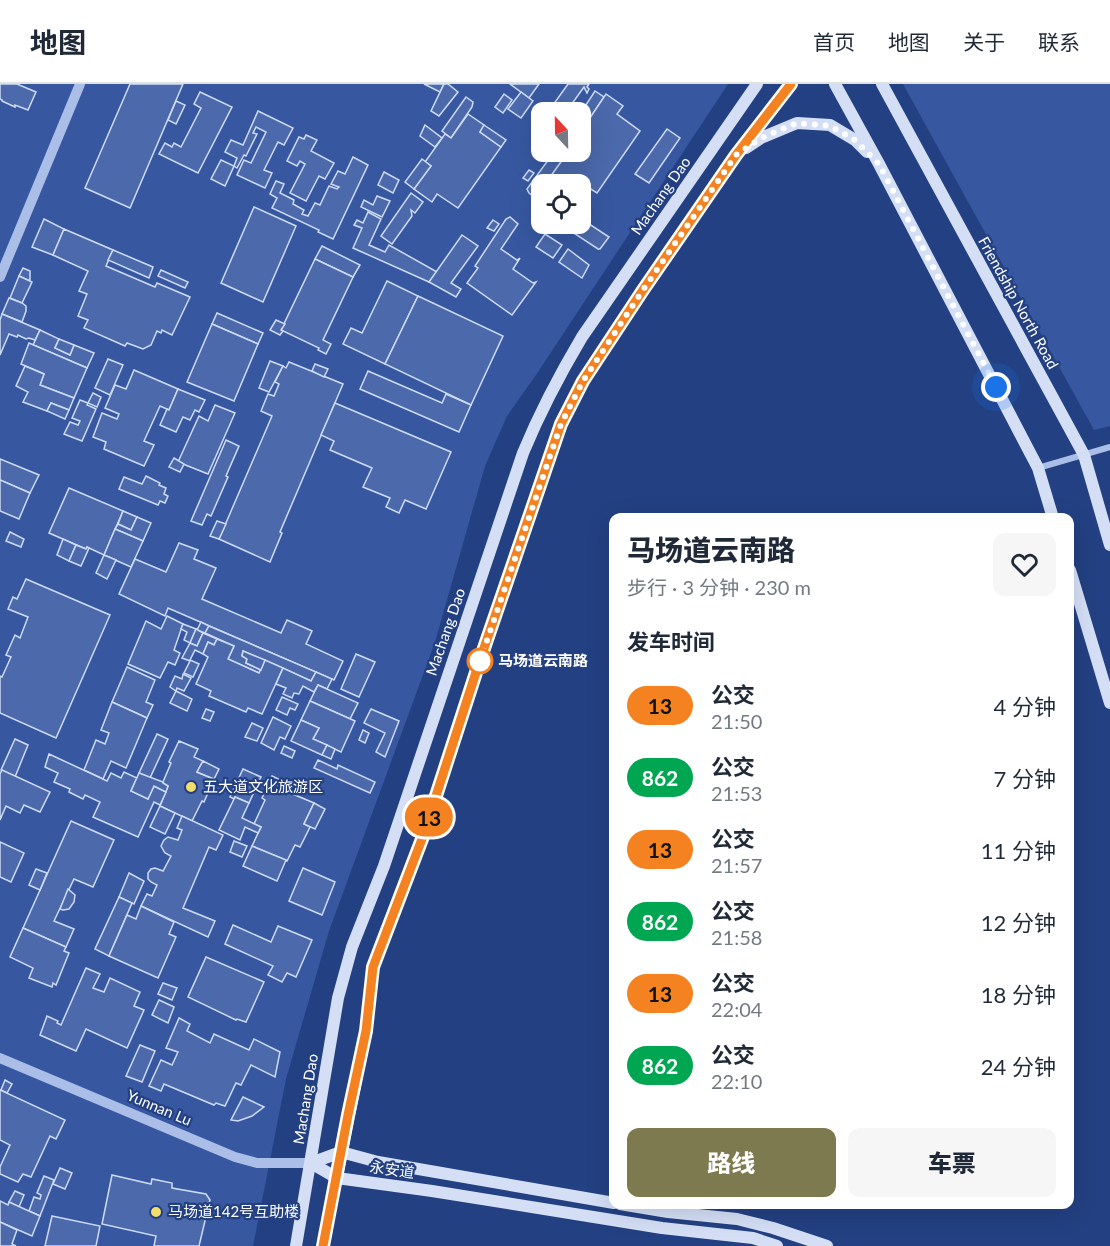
<!DOCTYPE html>
<html lang="zh">
<meta charset="utf-8">
<style>
:root{--surface:#fff;--page:#f6f6f7;--text:#1f2937;--muted:#747a83;--line:#e0e1e3;--accent:#7e7a4f}
body{margin:0;font-family:Lato,"Noto Sans SC",sans-serif;background:var(--page);color:var(--text);height:100vh;display:flex;flex-direction:column;font-size:22px;white-space:nowrap}
*{box-sizing:border-box;margin:0}
p{font-size:20px;color:var(--muted)}
.icon{flex:none;width:33px;height:33px;fill:none;stroke:currentColor;stroke-width:2;stroke-linecap:round;stroke-linejoin:round}
.map{position:relative;flex:1;overflow:hidden}
.side{position:absolute;left:609px;top:429px;width:465px;height:696px;display:flex;flex-direction:column;background:var(--surface);border-radius:12px;box-shadow:0 6px 24px #0002}
.side>*{flex:none}
.badge{padding:0 12px;border-radius:20px;font-size:21px;line-height:39px}
.needle{width:39px;rotate:338deg}
.fabs{position:absolute;left:531px;top:18px;display:grid;gap:12px}
.fabs a{display:grid;place-items:center;width:60px;height:60px;border-radius:12px;background:var(--surface);box-shadow:0 6px 24px #0002;font-size:30px}
.you{position:absolute;width:30px;height:30px;margin:-15px;border:4px solid #fff;border-radius:50%;background:#1a73e8;box-shadow:0 0 0 9px #1a73e833}
.map>.badge{position:absolute;translate:-50% -50%;box-shadow:0 0 0 3px #fff}
h2{padding:0 18px;font-size:22px;line-height:54px}
.round{display:grid;place-items:center;flex:none;width:63px;height:63px;border-radius:12px;background:var(--page)}
.head{display:flex;align-items:center;justify-content:space-between;height:102px;padding:0 18px}
h1{font-size:28px;font-weight:800;line-height:45px}
.action{display:flex;gap:12px;margin-top:auto;padding:12px 18px}
.action a{flex:1;height:69px;border-radius:12px;background:var(--accent);color:#fff;font-size:24px;font-weight:800;line-height:69px;text-align:center}
.action a+a{background:var(--page);color:var(--text)}
ul{padding:0;list-style:none}
li{display:flex;align-items:center;gap:18px;height:72px;padding:0 18px}
li div{flex:1}
li b{display:block;font-size:22px}
li em{font-style:normal}
li .badge{min-width:66px;font-weight:700;text-align:center}
header{display:flex;align-items:center;gap:36px;box-sizing:border-box;height:84px;padding:0 30px;background:var(--surface);border-bottom:2px solid var(--line)}
header strong{font-size:28px}
nav{display:flex;gap:33px;margin-inline-start:auto;font-size:21px}
.map>svg:first-child{display:block}
</style>
<header>
<strong>地图</strong>
<nav><a>首页</a><a>地图</a><a>关于</a><a>联系</a></nav>
</header>
<div class="map">
<svg width="1110" height="1162" viewBox="0 0 1110 1162">
<rect width="100%" height="100%" fill="#234082"/>
<!-- green -->
<g fill="#3758a0" fill-rule="evenodd">
<path d="M0,0H728L536,291L507,332L485,382L435,558L329,847L286,995L253,1162H0ZM542,28H580V68H542ZM542,100H580V140H542Z"/>
<polygon points="903,0 1110,0 1110,342 1094,346"/>
</g>
<!-- building -->
<g fill="#4b69ab" stroke="#cedbf6" stroke-width="1.5">
<polygon points="0,0 17,0 36,8 28,26 15,21 15,23 2,17 2,16 0,15"/>
<polygon points="130,0 183,0 130,124 85,104"/>
<polygon points="424,0 444,0 440,8"/>
<polygon points="444,0 448,0 458,8 439,32 431,27"/>
<polygon points="510,0 539,0 529,14"/>
<polygon points="568,0 589,0 587,3 589,5 587,9 584,3 566,28 548,28"/>
<polygon points="595,7 604,13 588,37 580,32 580,30"/>
<polygon points="200,8 232,23 198,89 159,70 165,59 172,63 174,59 181,63 201,24 194,20"/>
<polygon points="521,8 533,17 521,34 508,25"/>
<polygon points="504,10 512,16 503,29 495,23"/>
<polygon points="606,10 623,22 617,30 640,47 597,109 575,95 571,100 568,100 552,90 568,68 580,68 580,38 583,34 588,37"/>
<polygon points="466,13 473,18 472,23 451,54 442,47"/>
<polygon points="176,17 185,21 176,40 168,36"/>
<polygon points="540,23 548,28 542,28 542,38 540,40 532,34"/>
<polygon points="258,27 293,44 284,61 278,58 264,86 272,89 265,104 237,91 244,76 251,79 266,48 256,43 253,49 257,50 246,72 244,71 237,84 234,82 237,74 225,68 231,56 243,61"/>
<polygon points="468,30 484,41 480,48 501,63 458,124 437,110 432,118 414,105 431,82 425,78 445,50 451,54"/>
<polygon points="542,38 542,57 532,51"/>
<polygon points="425,41 442,54 435,63 420,52"/>
<polygon points="484,41 506,56 501,63 480,48"/>
<polygon points="667,45 680,54 649,99 635,90"/>
<polygon points="306,51 317,56 311,67 334,79 325,95 319,92 306,117 290,109 305,80 300,77 297,82 287,77 299,53 304,55"/>
<polygon points="554,68 568,68 545,100 542,100 542,106 535,114 529,109 527,105"/>
<polygon points="353,73 368,81 333,155 318,148 319,146 272,124 277,114 270,110 276,97 284,100 280,109 294,116 293,120 304,126 302,130 308,132 315,119 320,121 329,102 337,105 339,103 331,100 338,87 345,90"/>
<polygon points="422,75 431,82 414,105 405,98"/>
<polygon points="221,76 234,82 225,102 211,95"/>
<polygon points="529,86 534,89 528,97 523,94"/>
<polygon points="384,88 399,96 393,109 378,101"/>
<polygon points="411,109 423,118 415,129 411,126 412,132 392,160 381,152"/>
<polygon points="377,112 390,117 382,133 361,123 364,116 373,121"/>
<polygon points="254,123 296,142 263,218 221,199"/>
<polygon points="368,128 381,135 369,161 385,168 389,161 437,188 429,198 353,164 362,144 354,141 357,136 363,139"/>
<polygon points="510,133 518,140 501,165 517,176 520,174 513,185 533,199 536,198 512,231 467,199 478,184 475,182 506,135"/>
<polygon points="580,134 609,153 600,165 598,165 560,140 580,140"/>
<polygon points="44,135 64,145 53,171 32,163"/>
<polygon points="493,136 499,140 494,147 487,144"/>
<polygon points="64,145 113,166 106,182 155,203 157,199 190,213 172,251 162,246 161,249 157,247 151,261 143,265 127,259 125,262 84,244 88,236 78,232 87,210 79,207 88,187 53,171"/>
<polygon points="545,150 562,161 553,174 536,163"/>
<polygon points="462,151 478,162 451,199 461,205 456,213 429,198"/>
<polygon points="322,162 360,181 353,193 315,175"/>
<polygon points="568,165 589,181 582,194 559,178"/>
<polygon points="113,166 153,183 149,194 108,176"/>
<polygon points="315,175 353,193 323,256 331,260 326,270 318,266 319,264 281,246"/>
<polygon points="23,184 30,187 30,197 19,192"/>
<polygon points="161,186 188,198 185,204 158,192"/>
<polygon points="19,192 32,198 22,219 10,214"/>
<polygon points="387,197 418,212 385,280 343,260 351,244 362,249"/>
<polygon points="418,212 503,252 471,321 385,280"/>
<polygon points="9,214 22,219 26,222 26,227 22,238 2,230"/>
<polygon points="217,229 263,249 258,260 212,240"/>
<polygon points="2,230 40,246 35,256 29,254 26,255 18,251 17,253 9,250 0,271 0,236"/>
<polygon points="276,236 285,240 281,246 283,247 280,251 270,246"/>
<polygon points="212,240 258,260 234,317 187,298"/>
<polygon points="40,246 59,255 55,264 70,271 74,261 94,269 87,284 33,261"/>
<polygon points="59,255 74,261 70,271 55,264"/>
<polygon points="29,259 87,284 74,314 40,301 44,290 21,280"/>
<polygon points="108,275 123,281 110,311 95,304"/>
<polygon points="270,277 283,282 269,308 259,304"/>
<polygon points="289,278 343,300 280,448 282,449 270,478 219,455 272,332 261,327 268,310 274,312 279,300 275,298 283,282 286,284"/>
<polygon points="315,280 328,285 324,293 312,287"/>
<polygon points="25,282 44,290 40,301 74,314 69,326 51,319 47,327 23,318 28,308 16,302"/>
<polygon points="134,286 178,305 169,326 160,322 144,357 154,361 144,382 104,365 106,358 93,353 102,329 117,335 119,330 105,324 115,301 126,305"/>
<polygon points="368,287 442,319 446,310 471,321 459,348 360,305"/>
<polygon points="178,305 205,316 199,328 195,326 190,336 183,333 176,348 160,341 167,325 169,326"/>
<polygon points="93,309 101,313 97,323 88,319"/>
<polygon points="80,316 88,319 87,321 96,325 82,357 64,350 70,338 78,341 80,337 72,334"/>
<polygon points="51,319 69,326 65,335 47,327"/>
<polygon points="335,319 451,368 426,425 405,416 399,429 386,423 390,414 363,403 372,384 330,366 334,357 321,351"/>
<polygon points="215,321 235,329 208,390 178,378 199,332 208,337"/>
<polygon points="226,356 239,362 226,392 228,393 211,432 207,430 202,441 191,437"/>
<polygon points="174,374 184,380 180,388 169,383"/>
<polygon points="0,375 39,391 30,409 0,396"/>
<polygon points="146,392 160,399 159,401 166,404 164,410 168,412 165,419 160,417 158,421 119,405 124,393 142,400"/>
<polygon points="0,396 30,409 19,435 0,427"/>
<polygon points="69,404 123,427 104,471 87,463 86,465 49,449"/>
<polygon points="123,427 137,433 131,446 118,440"/>
<polygon points="137,433 151,439 143,457 115,445 118,440 131,446"/>
<polygon points="217,437 226,440 219,455 210,452"/>
<polygon points="115,445 143,457 131,483 104,471"/>
<polygon points="10,448 24,455 21,463 6,457"/>
<polygon points="63,455 76,461 69,477 57,471"/>
<polygon points="179,459 198,466 194,475 216,484 202,515 281,549 287,536 312,547 306,560 343,577 334,596 168,524 165,532 119,510 135,475 166,488"/>
<polygon points="76,461 86,465 87,463 89,464 81,482 69,477"/>
<polygon points="104,471 116,476 107,495 96,489"/>
<polygon points="26,495 110,531 56,654 0,629 0,592 2,593 11,573 6,571 15,551 20,554 28,533 8,525 13,513 17,515"/>
<polygon points="167,532 183,540 174,566 180,569 175,581 168,578 160,594 128,580 146,537 161,545"/>
<polygon points="201,538 209,542 205,549 197,546"/>
<polygon points="183,540 196,545 190,559 184,556 187,548 181,545"/>
<polygon points="209,542 316,588 311,597 243,567 242,572 247,575 246,579 261,586 259,589 228,575 234,562 205,549"/>
<polygon points="196,545 203,549 197,562 190,559"/>
<polygon points="203,549 217,555 214,561 208,558 203,570 195,566 190,576 199,580 193,593 184,589 190,577 182,574 190,559 197,562"/>
<polygon points="217,555 234,562 228,575 259,589 265,576 283,584 262,630 248,624 246,628 209,612 211,607 196,600 208,573 203,570 208,558 214,561"/>
<polygon points="243,567 265,576 261,586 246,579 247,575 242,572"/>
<polygon points="356,570 375,578 359,613 341,605"/>
<polygon points="127,583 155,596 146,618 153,621 147,634 112,618"/>
<polygon points="283,584 311,597 316,588 332,595 327,605 318,601 314,608 303,602 299,610 294,609 292,614 283,610 286,604 276,600"/>
<polygon points="183,590 191,594 184,607 177,604 176,607 170,603 175,592 182,595"/>
<polygon points="318,601 358,619 350,635 310,617"/>
<polygon points="176,607 192,615 187,627 170,619"/>
<polygon points="282,613 298,620 295,626 290,624 287,631 276,626"/>
<polygon points="310,617 355,637 341,668 313,655 319,644 301,636"/>
<polygon points="112,618 147,634 126,684 111,677 103,695 84,686 96,656 105,660 109,649 101,646"/>
<polygon points="206,625 214,628 210,637 202,634"/>
<polygon points="371,625 399,637 385,673 376,668 385,649 364,639"/>
<polygon points="273,633 291,642 285,655 280,653 274,666 261,659"/>
<polygon points="301,636 319,644 313,655 327,661 322,671 291,657"/>
<polygon points="252,639 263,644 257,657 245,653"/>
<polygon points="363,646 369,649 365,659 359,656"/>
<polygon points="157,650 168,655 150,694 139,689"/>
<polygon points="15,655 28,661 15,693 1,686"/>
<polygon points="179,657 198,665 194,673 203,677 197,688 214,695 204,718 202,717 192,737 160,722 168,702 163,699 163,698 171,679 169,678"/>
<polygon points="327,661 335,665 331,675 322,671"/>
<polygon points="284,662 295,667 292,674 281,669"/>
<polygon points="49,670 107,697 111,689 121,694 124,688 137,694 131,707 148,715 154,702 166,708 160,721 154,718 138,753 93,733 100,718 85,711 83,715 69,708 70,705 54,698 58,689 45,683"/>
<polygon points="318,676 337,685 338,681 375,698 370,709 314,684"/>
<polygon points="203,677 219,685 214,695 197,688"/>
<polygon points="243,685 261,693 249,719 235,713 234,715 230,713"/>
<polygon points="2,686 50,708 40,728 24,721 20,729 6,722 0,736 0,690"/>
<polygon points="139,689 163,698 163,699 168,702 166,708 154,702 148,715 131,707"/>
<polygon points="272,692 291,701 288,708 314,719 304,740 310,743 300,763 295,761 287,777 252,762 261,743 254,740 265,716 262,714"/>
<polygon points="235,713 249,719 242,734 261,743 258,749 245,743 240,756 219,746"/>
<polygon points="314,719 325,725 315,745 304,740"/>
<polygon points="160,722 175,729 165,750 150,743"/>
<polygon points="182,732 223,751 216,766 209,763 183,824 215,837 208,853 141,822 147,810 152,812 157,801 151,798 148,795 148,789 151,785 155,784 163,787 171,772 165,769 161,762 164,756 168,753 178,756 182,746 177,744"/>
<polygon points="71,737 114,756 93,803 74,795 54,837 74,845 66,863 23,844"/>
<polygon points="234,757 247,762 242,773 230,768"/>
<polygon points="0,758 24,769 11,798 0,793"/>
<polygon points="252,762 286,776 277,797 243,782"/>
<polygon points="303,784 335,798 322,831 289,817"/>
<polygon points="36,785 47,789 40,806 29,801"/>
<polygon points="129,789 144,797 134,820 119,813"/>
<polygon points="68,805 75,811 74,818 69,825 63,826 60,825"/>
<polygon points="119,813 132,819 109,872 95,865"/>
<polygon points="141,822 174,838 169,850 176,853 158,894 109,872 127,831 136,835"/>
<polygon points="233,841 271,858 278,842 312,856 296,893 287,889 282,898 268,891 273,882 225,860"/>
<polygon points="23,844 66,863 64,867 69,869 56,901 53,899 52,903 29,894 33,884 10,873"/>
<polygon points="206,873 264,898 246,938 237,935 236,936 188,913"/>
<polygon points="86,884 100,890 93,904 104,908 110,894 140,908 134,922 144,926 127,964 86,945 76,967 40,951 47,932 58,937 57,939 61,941"/>
<polygon points="163,899 177,904 172,916 158,910"/>
<polygon points="159,916 174,923 168,939 152,931"/>
<polygon points="179,934 190,940 187,947 210,959 214,950 249,966 254,955 280,968 275,993 251,981 241,1001 236,999 225,1022 216,1019 214,1021 164,1000 161,1007 149,1002 161,976 172,981 178,968 166,964"/>
<polygon points="140,961 155,967 142,998 126,992"/>
<polygon points="5,996 12,1000 7,1009 1,1006"/>
<polygon points="0,1006 65,1036 56,1055 50,1052 31,1093 23,1090 18,1098 0,1090 0,1083 10,1061 0,1056"/>
<polygon points="243,1013 264,1023 252,1032 238,1037 231,1036"/>
<polygon points="60,1084 72,1089 65,1105 53,1100"/>
<polygon points="112,1091 151,1100 152,1095 172,1099 172,1104 206,1110 210,1116 199,1162 154,1162 156,1152 102,1140"/>
<polygon points="44,1092 54,1096 40,1132 29,1127 34,1113 40,1115 41,1111 37,1109"/>
<polygon points="15,1107 24,1111 19,1123 9,1118"/>
<polygon points="0,1117 8,1121 9,1118 40,1132 32,1152 0,1138"/>
<polygon points="52,1132 100,1142 96,1162 45,1162"/>
<polygon points="0,1138 17,1146 12,1160 16,1162 0,1162"/>
</g>
<g fill="none" stroke-linecap="round" stroke-linejoin="round">
<!-- minor -->
<polyline stroke="#aabee8" stroke-width="6" points="1038,384 1110,363"/>
<!-- tertiary -->
<g stroke="#aabee8" stroke-width="10">
<polyline points="0,193 80,0"/>
<polyline points="0,974 235,1073 257,1079 311,1079"/>
</g>
<!-- secondary -->
<g stroke="#d4dff6" stroke-width="12">
<polyline points="835,0 879,80 1038,384 1053,434"/>
<polyline points="882,0 1084,371 1110,461"/>
<polyline points="746,64 761,54 797,39 830,41 855,56 867,68"/>
<polyline points="1070,486 1110,619"/>
<polyline points="311,1079 337,1094 432,1107 662,1144 753,1154 777,1162"/>
<polyline points="311,1079 341,1068 378,1078 614,1119"/>
<polyline points="620,1120 668,1128 737,1135 773,1144 827,1162"/>
<path d="M296,1162L338,914L352,863L384,782L523,369C540,328 560,290 582,253L757,0"/>
<polyline points="323,1162 366,947 373,883 422,755 481,573 561,340 583,297 643,206 736,71 791,0"/>
</g>
</g>
<g fill="none" stroke-linecap="round" stroke-linejoin="round">
<!-- line casing -->
<g stroke="#fff" stroke-width="14">
<polyline id="line" points="323,1162 348,1031 366,947 373,883 422,755 481,573 561,340 583,297 643,206 736,71 791,0"/>
</g>
<!-- line -->
<use href="#line" stroke="#f58220" stroke-width="9"/>
<!-- walk -->
<polyline stroke="#fff" stroke-width="6" stroke-dasharray="0 10.8" points="480,577 561,340 583,297 643,206 736,71 761,54 797,39 830,42 855,56 879,80 996,303"/>
</g>
<!-- markers -->
<circle fill="#fff" stroke="#f58220" stroke-width="3" cx="480" cy="577" r="12"/>
<g fill="#f3de6d" stroke="#234082" stroke-width="2">
<circle cx="191" cy="703" r="6"/>
<circle cx="156" cy="1128" r="6"/>
</g>
<g text-anchor="middle" stroke-width="4.5" stroke-linejoin="round" paint-order="stroke">
<!-- street labels -->
<g font-size="15" fill="#fff" stroke="#234082">
<text transform="translate(661 112) rotate(-55)" y="5">Machang Dao</text>
<text transform="translate(1018 219) rotate(61)" y="5">Friendship North Road</text>
<text transform="translate(446 548) rotate(-71)" y="5">Machang Dao</text>
<text transform="translate(306 1015) rotate(-81)" y="5">Machang Dao</text>
<text transform="translate(159 1024) rotate(23)" y="5">Yunnan Lu</text>
<text transform="translate(392 1086) rotate(8)" y="5">永安道</text>
</g>
<!-- stop labels -->
<g font-size="15" font-weight="bold" fill="#fff" stroke="#234082" text-anchor="start">
<text x="498" y="582">马场道云南路</text>
</g>
<!-- poi labels -->
<g font-size="15" fill="#fff" stroke="#234082" text-anchor="start">
<text x="203" y="708">五大道文化旅游区</text>
<text x="168" y="1133">马场道142号互助楼</text>
</g>
</g>
</svg>
<div class="fabs">
<a><svg class="needle" viewBox="-14 -14 28 28"><path d="M0-13l5 13h-10z" fill="#e53935"/><path d="M0 13l5-13h-10z" fill="#747a83"/></svg></a>
<a><svg class="icon" aria-label="locate" viewBox="0 0 24 24"><circle cx="12" cy="12" r="6"/><path d="M12 2v4M12 18v4M2 12h4M18 12h4"/></svg></a>
</div>
<div class="you" style="left:996px;top:303px"></div>
<b class="badge" style="left:429px;top:733px;background:#f58220;color:#111">13</b>
<section class="side">
<div class="head"><div><h1>马场道云南路</h1><p>步行 · 3 分钟 · 230 m</p></div><a class="round"><svg class="icon" aria-label="heart" viewBox="0 0 24 24"><path d="M12 20l-8-8c-3-5 5-10 8-4 3-6 11-1 8 4z"/></svg></a></div>
<h2>发车时间</h2>
<ul>
<li><span class="badge" style="background:#f58220;color:#111">13</span><div><b>公交</b><p>21:50</p></div><em>4 分钟</em></li>
<li><span class="badge" style="background:#00a651;color:#fff">862</span><div><b>公交</b><p>21:53</p></div><em>7 分钟</em></li>
<li><span class="badge" style="background:#f58220;color:#111">13</span><div><b>公交</b><p>21:57</p></div><em>11 分钟</em></li>
<li><span class="badge" style="background:#00a651;color:#fff">862</span><div><b>公交</b><p>21:58</p></div><em>12 分钟</em></li>
<li><span class="badge" style="background:#f58220;color:#111">13</span><div><b>公交</b><p>22:04</p></div><em>18 分钟</em></li>
<li><span class="badge" style="background:#00a651;color:#fff">862</span><div><b>公交</b><p>22:10</p></div><em>24 分钟</em></li>
</ul>
<div class="action"><a>路线</a><a>车票</a></div>
</section>
</div>
